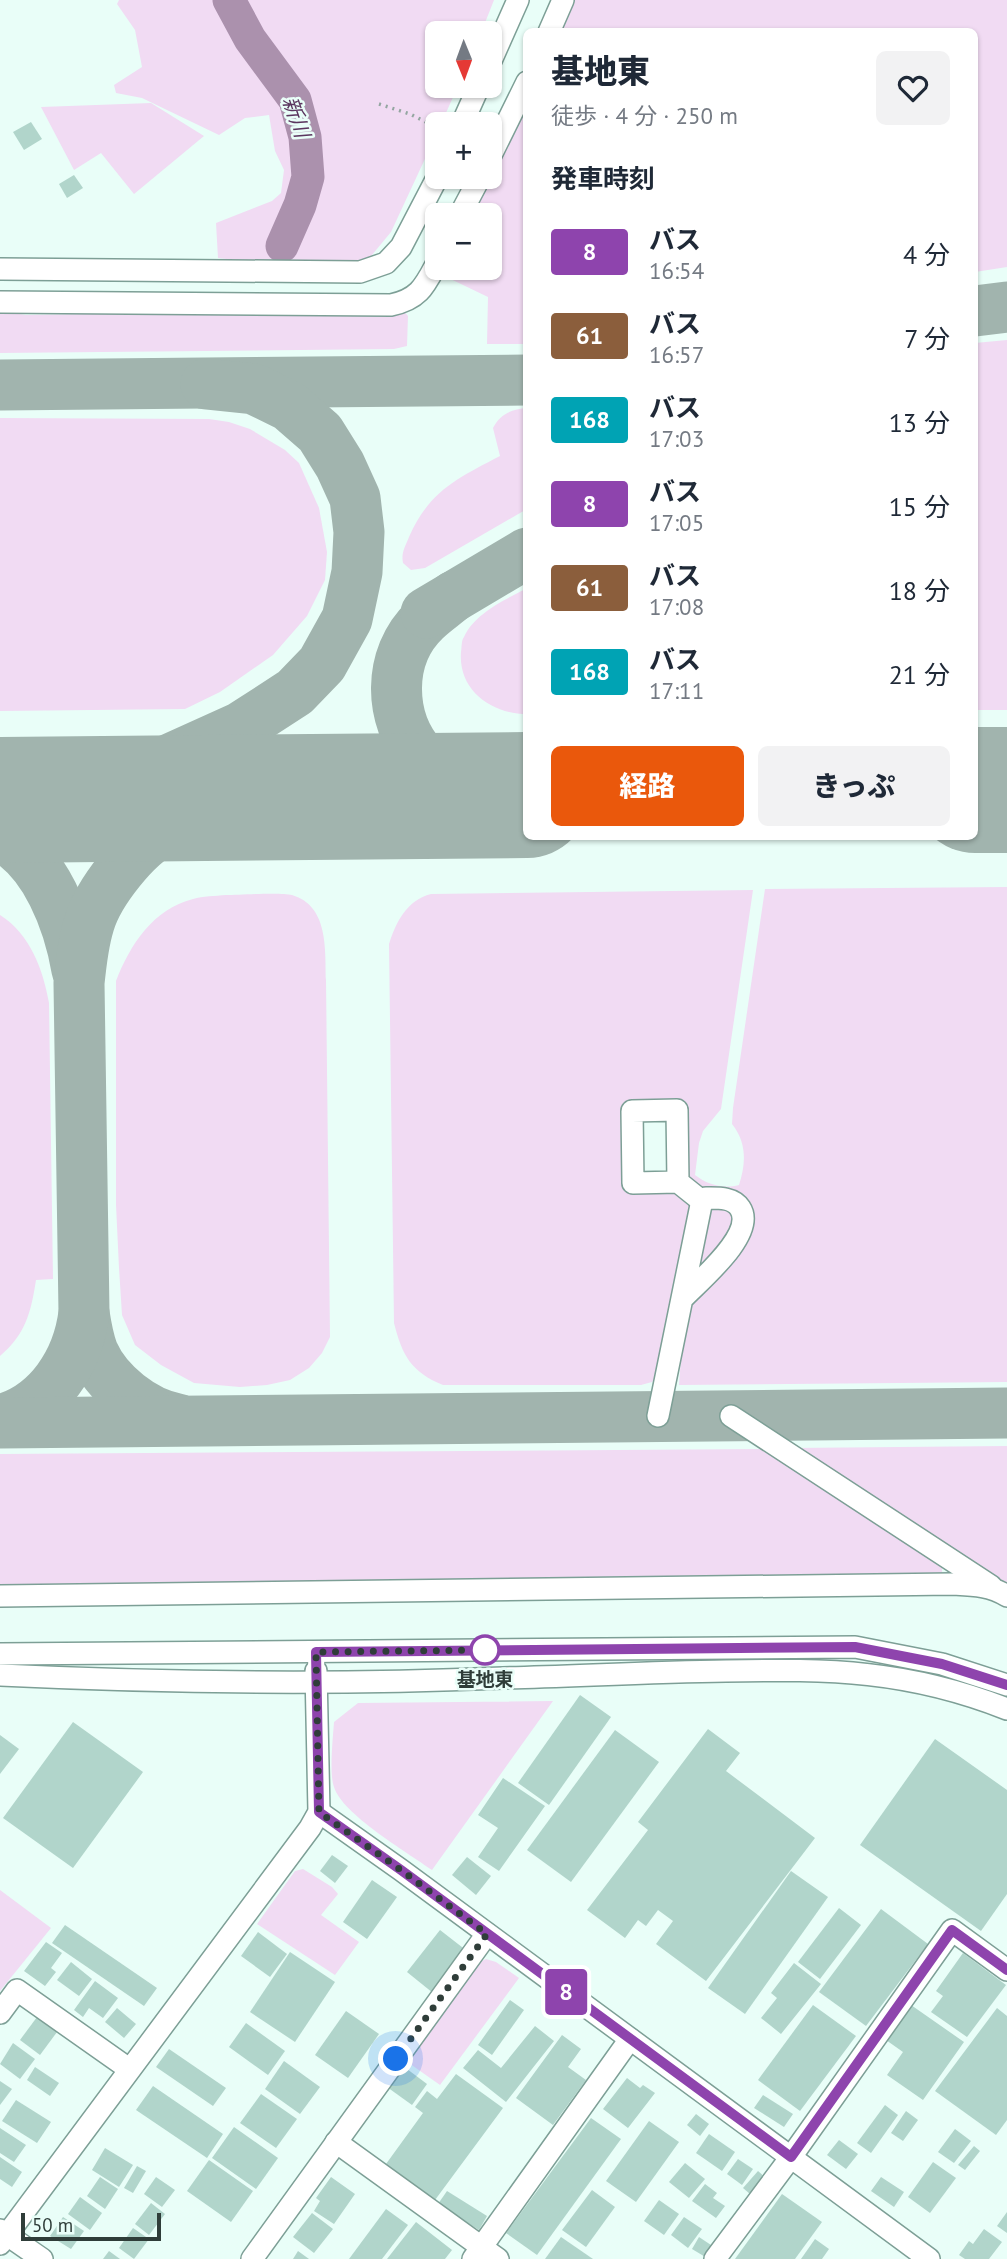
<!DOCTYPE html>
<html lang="ja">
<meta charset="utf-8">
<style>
:root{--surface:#fff;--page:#f2f2f3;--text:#1f2937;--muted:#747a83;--accent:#ea580c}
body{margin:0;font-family:"PT Sans","Noto Sans JP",sans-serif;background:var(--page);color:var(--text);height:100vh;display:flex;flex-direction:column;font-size:26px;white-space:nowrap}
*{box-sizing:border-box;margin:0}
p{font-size:23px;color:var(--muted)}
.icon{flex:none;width:38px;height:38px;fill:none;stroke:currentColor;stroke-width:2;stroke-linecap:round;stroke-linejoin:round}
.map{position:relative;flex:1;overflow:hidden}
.drawer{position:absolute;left:523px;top:28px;width:455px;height:812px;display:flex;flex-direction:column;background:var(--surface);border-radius:10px;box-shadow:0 2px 5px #0004}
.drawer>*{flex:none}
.badge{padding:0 14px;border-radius:5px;font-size:24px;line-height:46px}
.needle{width:46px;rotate:179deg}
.fabs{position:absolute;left:425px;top:21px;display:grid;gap:14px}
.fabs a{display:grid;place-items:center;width:77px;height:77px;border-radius:10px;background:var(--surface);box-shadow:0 2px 5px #0004;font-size:35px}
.scale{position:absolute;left:21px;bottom:18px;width:140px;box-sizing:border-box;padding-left:7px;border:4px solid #2f3d39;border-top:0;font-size:19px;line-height:24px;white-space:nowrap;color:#2f3d39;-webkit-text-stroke:5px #e9fef8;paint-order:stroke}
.you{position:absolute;width:35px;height:35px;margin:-18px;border:5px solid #fff;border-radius:50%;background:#1a73e8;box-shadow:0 0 0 10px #1a73e833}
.map>.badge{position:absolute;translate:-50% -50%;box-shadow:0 0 0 4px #fff}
h2{padding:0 28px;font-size:26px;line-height:63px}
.round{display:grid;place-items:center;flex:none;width:74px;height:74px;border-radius:10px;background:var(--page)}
.head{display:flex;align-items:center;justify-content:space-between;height:119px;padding:0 28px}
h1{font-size:33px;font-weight:800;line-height:52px}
.button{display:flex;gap:14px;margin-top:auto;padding:14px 28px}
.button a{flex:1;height:80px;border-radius:10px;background:var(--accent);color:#fff;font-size:28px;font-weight:800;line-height:80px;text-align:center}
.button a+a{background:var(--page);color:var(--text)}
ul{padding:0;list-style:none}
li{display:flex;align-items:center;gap:21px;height:84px;padding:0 28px}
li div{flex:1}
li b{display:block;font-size:26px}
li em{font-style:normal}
li .badge{min-width:77px;font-weight:700;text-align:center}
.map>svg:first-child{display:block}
</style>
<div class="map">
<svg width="1007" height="2259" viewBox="0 0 1007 2259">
<rect width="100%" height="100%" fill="#e9fef8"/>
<!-- green -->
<g fill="#f1dbf3">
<polygon points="119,0 494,0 481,33 438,33 438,86 458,86 441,124 438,124 437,133 391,232 367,261 252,262 218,258 216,223 272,201 281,193 284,170 275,151 269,115 245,118 219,135 142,98 116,93 114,85 142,67 135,30 117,4"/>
<polygon points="570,0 1007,0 1007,267 975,272 975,32 555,32"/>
<polygon points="527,89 527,344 487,344 488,297 438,273 441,268 490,268 490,215 466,215 490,177 490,166"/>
<polygon points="151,103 204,136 134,194 101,153 74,170 41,107"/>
<polygon points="402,309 408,316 407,346 394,349 0,353 0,311 26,315"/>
<polygon points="1007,340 1007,710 975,710 975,343"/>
<path d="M527,408V509L425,568L411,570L403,563C401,553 405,547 409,537C429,491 458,478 500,456L493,428C500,414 512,409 527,408Z"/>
<polygon points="0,418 209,419 229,422 250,429 285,450 299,463 319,508 327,552 325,580 307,616 273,655 220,692 185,709 0,711"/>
<path d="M527,588V714C491,714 458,690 461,652C462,647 461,641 464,637C475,613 505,600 527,588Z"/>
<path d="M1007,887V1382L679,1385L685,1304L748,1226C735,1214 723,1202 709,1191C698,1183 691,1182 685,1168L684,1102L628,1103L629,1190H675L691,1205L657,1376L652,1382L641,1385H443C411,1372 402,1355 394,1323L389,944C396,922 407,900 431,894L753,890L721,1109L703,1131L699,1143L695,1175C708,1185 723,1189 739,1185C746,1163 747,1143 732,1124L733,1108L765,889Z"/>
<path d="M226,895C240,895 280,892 292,895C329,906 325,950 326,980L330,1337L322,1353L309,1368L290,1380L267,1385L240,1387L194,1383L161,1365L135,1345L122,1315L119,1268L116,1205V981C130,945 153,909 193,899C203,896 215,896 226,895Z"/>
<path d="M0,915C30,934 43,969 49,1003L53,1279L36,1280C31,1312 26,1334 0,1356Z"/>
<polygon points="713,1208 731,1209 738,1223 695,1277 707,1211"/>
<polygon points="1007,1446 1007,1585 791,1448"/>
<polygon points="777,1449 942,1563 942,1575 0,1592 0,1454"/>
<path d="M553,1701L432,1870C407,1852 342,1814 334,1787C329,1774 333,1737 334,1722L358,1703Z"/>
<polygon points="303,1869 332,1887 338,1894 321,1915 359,1942 335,1975 257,1924 295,1871"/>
<polygon points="0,1890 51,1928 0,1991"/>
<polygon points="486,1959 496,1962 519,1978 440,2085 406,2061 478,1963"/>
</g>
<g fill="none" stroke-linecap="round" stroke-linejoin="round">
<!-- river -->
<polyline stroke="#ab91ad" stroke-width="33" points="229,0 250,39 295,100 305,137 308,177 300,205 282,246"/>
<!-- taxiway -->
<g stroke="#a1b4ae" stroke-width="51">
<polyline points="975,311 1007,307"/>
<polyline points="0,385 527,380"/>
<path d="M454,596C445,604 434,611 425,620C387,656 388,719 422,757C433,769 448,784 465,789C482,794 501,793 518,795"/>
<polyline points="426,613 527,553"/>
<polyline points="31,800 117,783 241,727 295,692 322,664 347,619 357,572 359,532 355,498 340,465 320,433 289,406 254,389 206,384"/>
<path d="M0,836C46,859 69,923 77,970"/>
<path d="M84,1313C86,1326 88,1339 93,1352C107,1384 144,1413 178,1419"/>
<path d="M0,1420C49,1407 78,1361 84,1313L79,983C81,963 83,943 89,924C98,893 136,844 166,830C201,812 241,805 279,798"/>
<polyline points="0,1423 1007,1413"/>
</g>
<!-- runway -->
<g stroke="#a1b4ae" stroke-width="126">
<polyline points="975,790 1007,790"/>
<polyline points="0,800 527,795"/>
</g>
</g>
<!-- building -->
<g fill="#b1d5cb">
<polygon points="31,122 42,139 24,150 13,132"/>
<polygon points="74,175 83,188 67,198 59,184"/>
<polygon points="580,1695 611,1717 549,1805 518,1783"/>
<polygon points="73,1722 143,1772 73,1868 3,1818"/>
<polygon points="708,1729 740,1753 726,1771 815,1838 706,1981 656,1944 673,1921 658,1910 646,1926 638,1920 625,1938 587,1910 648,1830 638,1822"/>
<polygon points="615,1730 659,1762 571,1882 527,1850"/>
<polygon points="0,1735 19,1749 0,1774"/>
<polygon points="935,1739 1007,1790 1007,1894 981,1931 860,1845"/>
<polygon points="503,1778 545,1806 499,1871 478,1857 498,1828 478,1815"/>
<polygon points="332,1855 348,1866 335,1883 320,1871"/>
<polygon points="467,1857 491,1876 476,1895 452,1875"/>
<polygon points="791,1871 828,1897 745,2014 708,1988"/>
<polygon points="372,1880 397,1897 367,1939 343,1922"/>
<polygon points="839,1908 861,1925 820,1979 798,1962"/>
<polygon points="881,1909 928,1944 866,2026 819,1992"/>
<polygon points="65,1925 157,1988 144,2006 52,1943"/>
<polygon points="440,1930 467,1951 433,1993 407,1972"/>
<polygon points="258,1932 287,1954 270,1977 241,1956"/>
<polygon points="46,1942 62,1953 51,1968 56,1972 45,1986 24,1971"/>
<polygon points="290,1952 335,1982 295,2042 250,2012"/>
<polygon points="963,1953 1006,1985 967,2037 931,2012 943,1996 936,1991"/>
<polygon points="71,1962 92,1979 79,1996 57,1980"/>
<polygon points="794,1963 821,1984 781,2034 761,2018 777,1998 771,1993"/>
<polygon points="95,1981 118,1998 103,2018 89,2008 83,2017 74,2010"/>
<polygon points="510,2000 524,2010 492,2055 478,2045"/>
<polygon points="813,2005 856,2036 800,2111 758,2080"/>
<polygon points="911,2005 964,2042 923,2100 887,2075 903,2052 886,2040"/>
<polygon points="117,2008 136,2024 124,2038 105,2022"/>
<polygon points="997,2008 1007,2016 1007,2120 996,2135 935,2091"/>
<polygon points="346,2011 379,2034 348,2078 315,2055"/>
<polygon points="40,2013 60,2028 40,2055 20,2040"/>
<polygon points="246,2023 285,2051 268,2075 229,2047"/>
<polygon points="535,2026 554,2041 506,2102 463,2068 478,2050 501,2068"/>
<polygon points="562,2035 581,2049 568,2067 586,2080 553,2125 516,2098"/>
<polygon points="13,2043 35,2059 20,2079 0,2064"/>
<polygon points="169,2049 226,2088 213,2106 156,2067"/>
<polygon points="284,2061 320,2087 300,2114 265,2089"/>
<polygon points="403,2066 427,2084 412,2105 387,2087"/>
<polygon points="35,2067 59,2083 50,2096 27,2080"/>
<polygon points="456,2074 503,2108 435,2200 386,2164 423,2113 415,2107 427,2091 437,2099"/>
<polygon points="627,2078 640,2088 643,2085 655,2093 628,2128 603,2109"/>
<polygon points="0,2081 12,2089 0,2105"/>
<polygon points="153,2086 223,2134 207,2158 136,2110"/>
<polygon points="261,2094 297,2119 276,2148 240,2123"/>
<polygon points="763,2095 793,2114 784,2127 754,2108"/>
<polygon points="16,2100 51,2122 37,2143 2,2121"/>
<polygon points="885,2105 898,2115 871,2153 857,2143"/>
<polygon points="906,2111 918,2120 903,2141 891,2133"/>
<polygon points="696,2114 709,2124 700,2136 687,2125"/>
<polygon points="591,2118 621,2139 537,2255 506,2233"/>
<polygon points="649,2121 679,2142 636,2202 606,2181"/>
<polygon points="234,2127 278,2158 256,2189 212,2158"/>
<polygon points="0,2128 26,2145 14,2162 0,2153"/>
<polygon points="955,2129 971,2141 954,2163 938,2152"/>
<polygon points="709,2134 735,2152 722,2171 696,2153"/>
<polygon points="839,2140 858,2154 846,2169 827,2155"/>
<polygon points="974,2146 980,2151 965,2170 958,2165"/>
<polygon points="105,2148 133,2165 119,2187 92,2170"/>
<polygon points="0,2157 22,2172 12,2187 0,2179"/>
<polygon points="738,2159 753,2169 742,2185 727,2174"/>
<polygon points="209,2160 253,2191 231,2222 187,2191"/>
<polygon points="933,2162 956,2178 930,2213 908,2197"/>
<polygon points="685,2163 705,2179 689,2198 669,2182"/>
<polygon points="137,2166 146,2171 133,2193 124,2188"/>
<polygon points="758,2171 765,2177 750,2194 743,2188"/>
<polygon points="100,2177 118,2189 105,2209 87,2196"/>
<polygon points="156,2177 175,2190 162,2207 144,2194"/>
<polygon points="331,2177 355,2194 334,2224 314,2211 320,2201 316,2198"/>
<polygon points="881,2177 904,2192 894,2207 871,2191"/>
<polygon points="705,2184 717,2193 713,2198 725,2206 716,2218 692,2201"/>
<polygon points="592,2190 615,2207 586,2247 562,2230"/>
<polygon points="447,2191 487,2216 479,2230 438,2204"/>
<polygon points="782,2194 822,2222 795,2259 735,2259"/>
<polygon points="80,2197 102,2213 90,2230 68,2214"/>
<polygon points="659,2200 679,2214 664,2235 644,2221"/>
<polygon points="151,2203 165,2214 149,2235 135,2224"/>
<polygon points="386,2209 408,2225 382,2259 349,2259"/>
<polygon points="1007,2212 1007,2233 997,2226"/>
<polygon points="312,2213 333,2229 314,2253 293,2237"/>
<polygon points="63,2217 84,2231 71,2249 50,2236"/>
<polygon points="684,2217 702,2229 688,2248 671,2235"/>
<polygon points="416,2222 452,2250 445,2259 387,2259"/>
<polygon points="133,2228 149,2239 134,2259 119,2248"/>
<polygon points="984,2229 1002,2242 989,2259 965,2259 959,2255 969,2241 973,2244"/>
<polygon points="561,2237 593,2259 545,2259"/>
<polygon points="699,2237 714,2247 707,2258 692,2249"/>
<polygon points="815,2239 829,2249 822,2259 801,2259"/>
<polygon points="109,2251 120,2259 103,2259"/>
<polygon points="298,2251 309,2259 293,2259"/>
</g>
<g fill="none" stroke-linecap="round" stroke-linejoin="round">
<!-- minor casing -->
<g stroke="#7d9f96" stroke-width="24">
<g id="minor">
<polyline points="549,32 563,0"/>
<polyline points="490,63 518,0"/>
<polyline points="462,124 479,86"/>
<polyline points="490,157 527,82"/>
<polyline points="460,215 480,177"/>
<polyline points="0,269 360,272 386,263 401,247 438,176"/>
<path d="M0,302L391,305C420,299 425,285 438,261"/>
<polyline points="678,1182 677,1110 632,1111 633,1183 678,1182 703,1202"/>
<path d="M658,1416L701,1205L706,1198C718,1198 733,1197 740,1208C757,1234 699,1281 682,1299"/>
<polyline points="731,1416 991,1586"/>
<path d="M0,1596L952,1584C971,1585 990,1585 1007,1596"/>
<polyline points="0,1654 855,1647 942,1664 1007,1685"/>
<path d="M0,1675C168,1683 335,1685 503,1678C578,1676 652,1672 726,1671C830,1669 908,1670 1007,1709"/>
<polyline points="319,1812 401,1870 929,2259"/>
<polyline points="0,2013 17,1990 129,2069"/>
<polyline points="336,2142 498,2259"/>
<polyline points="0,2230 42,2259"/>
<polyline points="0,2244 310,1828 319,1812 316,1671"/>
<polyline points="252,2259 487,1934"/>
<polyline points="473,2259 630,2039"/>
<polyline points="715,2259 791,2157 952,1930 1007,1970"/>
</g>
</g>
<!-- path -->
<polyline stroke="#94a6a1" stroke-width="3.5" stroke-dasharray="2 5" stroke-linecap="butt" points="379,104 410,114 438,128"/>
<!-- minor -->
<use href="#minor" stroke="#fff" stroke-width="21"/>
</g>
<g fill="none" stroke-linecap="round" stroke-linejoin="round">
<!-- line casing -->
<g stroke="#fff" stroke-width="16">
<polyline id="line" points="1007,1685 942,1664 855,1647 316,1652 319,1812 401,1870 791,2157 952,1930 1007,1970"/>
</g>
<!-- line -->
<use href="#line" stroke="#8e44ad" stroke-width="10"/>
<!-- walk -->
<polyline stroke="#2f3d39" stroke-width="7" stroke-dasharray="0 12.6" points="396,2059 487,1934 401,1870 319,1812 316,1652 494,1650 485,1650"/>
</g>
<!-- markers -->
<circle fill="#fff" stroke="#8e44ad" stroke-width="3.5" cx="485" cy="1650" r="14"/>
<g text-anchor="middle" stroke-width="5" stroke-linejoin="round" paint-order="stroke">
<!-- stop labels -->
<g font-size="19" font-weight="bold" fill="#2f3d39" stroke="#e9fef8">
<text x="485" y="1686">基地東</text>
</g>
<!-- water labels -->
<g font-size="21" font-style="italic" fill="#5b365f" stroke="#e9fef8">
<text transform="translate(296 117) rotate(71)" y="7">新川</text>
</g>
</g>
</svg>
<div class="fabs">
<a><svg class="needle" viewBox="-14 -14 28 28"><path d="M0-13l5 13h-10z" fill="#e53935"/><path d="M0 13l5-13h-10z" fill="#747a83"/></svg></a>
<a>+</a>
<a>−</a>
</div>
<div class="scale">50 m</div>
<div class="you" style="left:396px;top:2059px"></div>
<b class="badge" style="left:566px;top:1992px;background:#8e44ad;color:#fff">8</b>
<section class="drawer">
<div class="head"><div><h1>基地東</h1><p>徒歩 · 4 分 · 250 m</p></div><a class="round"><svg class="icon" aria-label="heart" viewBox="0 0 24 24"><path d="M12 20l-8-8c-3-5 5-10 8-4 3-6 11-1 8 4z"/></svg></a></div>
<h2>発車時刻</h2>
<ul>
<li><span class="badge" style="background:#8e44ad;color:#fff">8</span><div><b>バス</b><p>16:54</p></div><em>4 分</em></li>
<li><span class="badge" style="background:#8b5e3c;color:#fff">61</span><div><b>バス</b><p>16:57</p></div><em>7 分</em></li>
<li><span class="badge" style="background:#00a3b4;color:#fff">168</span><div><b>バス</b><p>17:03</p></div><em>13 分</em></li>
<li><span class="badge" style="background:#8e44ad;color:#fff">8</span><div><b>バス</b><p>17:05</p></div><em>15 分</em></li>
<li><span class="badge" style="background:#8b5e3c;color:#fff">61</span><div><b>バス</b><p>17:08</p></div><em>18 分</em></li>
<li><span class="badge" style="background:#00a3b4;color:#fff">168</span><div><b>バス</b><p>17:11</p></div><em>21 分</em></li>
</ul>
<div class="button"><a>経路</a><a>きっぷ</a></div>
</section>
</div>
